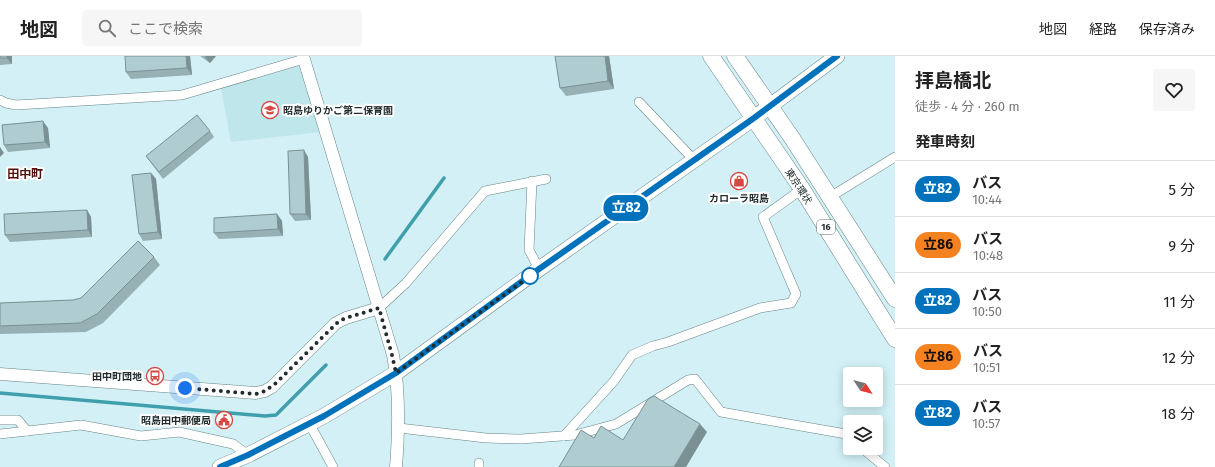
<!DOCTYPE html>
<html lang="ja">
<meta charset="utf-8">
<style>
:root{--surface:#fff;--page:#f6f6f6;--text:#222;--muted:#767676;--line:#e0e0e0}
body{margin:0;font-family:"Fira Sans","Noto Sans JP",sans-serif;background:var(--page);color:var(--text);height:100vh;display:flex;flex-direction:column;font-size:15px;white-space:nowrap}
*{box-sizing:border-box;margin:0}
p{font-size:13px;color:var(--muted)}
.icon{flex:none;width:22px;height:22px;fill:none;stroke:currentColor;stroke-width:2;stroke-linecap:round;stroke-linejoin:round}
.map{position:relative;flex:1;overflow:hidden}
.panel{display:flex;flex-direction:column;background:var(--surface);width:320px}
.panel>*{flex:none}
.badge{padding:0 8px;border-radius:13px;font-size:14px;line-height:26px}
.needle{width:26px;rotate:126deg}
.buttons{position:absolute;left:843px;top:311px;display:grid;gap:8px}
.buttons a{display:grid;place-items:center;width:40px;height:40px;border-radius:4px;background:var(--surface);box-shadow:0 2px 10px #0003;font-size:20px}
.you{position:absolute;width:20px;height:20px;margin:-10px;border:3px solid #fff;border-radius:50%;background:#1a73e8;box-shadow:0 0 0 6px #1a73e833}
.map>.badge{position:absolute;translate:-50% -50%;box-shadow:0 0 0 2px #fff}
h2{padding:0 20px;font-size:15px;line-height:36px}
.round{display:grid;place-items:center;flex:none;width:42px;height:42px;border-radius:4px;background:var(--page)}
.summary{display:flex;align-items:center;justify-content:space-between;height:68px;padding:0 20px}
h1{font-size:19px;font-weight:700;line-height:30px}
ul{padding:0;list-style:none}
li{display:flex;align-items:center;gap:12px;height:56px;padding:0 20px;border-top:1px solid var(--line)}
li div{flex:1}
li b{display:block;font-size:15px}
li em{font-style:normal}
li .badge{min-width:44px;font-weight:700;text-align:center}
header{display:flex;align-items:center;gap:24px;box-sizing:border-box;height:56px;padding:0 20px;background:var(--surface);border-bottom:1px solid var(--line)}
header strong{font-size:19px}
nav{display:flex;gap:22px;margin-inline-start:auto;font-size:14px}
.search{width:280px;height:36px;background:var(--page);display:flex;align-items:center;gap:10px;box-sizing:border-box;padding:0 14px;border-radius:4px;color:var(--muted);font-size:15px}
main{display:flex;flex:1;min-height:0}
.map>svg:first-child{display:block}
</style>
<header>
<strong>地図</strong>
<div class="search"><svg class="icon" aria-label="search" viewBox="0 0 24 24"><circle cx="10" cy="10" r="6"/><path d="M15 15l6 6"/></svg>ここで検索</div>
<nav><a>地図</a><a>経路</a><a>保存済み</a></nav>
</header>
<main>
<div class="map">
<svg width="895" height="411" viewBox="0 0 895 411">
<rect width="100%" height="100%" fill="#d2f0f5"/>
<!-- built -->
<polygon fill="#bee6eb" points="300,6 320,76 231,86 221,32"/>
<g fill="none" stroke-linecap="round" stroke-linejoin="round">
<!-- stream -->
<g stroke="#3f9fac" stroke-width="3.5">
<polyline points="385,203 444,122"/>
<polyline points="0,337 265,360 276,359 326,309"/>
</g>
<!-- minor casing -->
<g stroke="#688488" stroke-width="10">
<g id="minor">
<polyline points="0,44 6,47 16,49 182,39 304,3"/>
<polyline points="639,46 694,104"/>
<polyline points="532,125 529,194 539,213"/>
<polyline points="830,141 895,101"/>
<polyline points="379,252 406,227 485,135 546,123"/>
<polyline points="0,364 18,364 27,375"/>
<polyline points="309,367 333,411"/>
<polyline points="399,372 486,382 521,383 575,379 616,368 688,324 695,323 721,356 846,378 850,382"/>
<polyline points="0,378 81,369 141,380 179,376 233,388 248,399"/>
<polyline points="564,380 614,325 632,299 653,290 668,286 760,252 791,247 796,238 763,161 802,133"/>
<polyline points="862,392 885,411"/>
<polyline points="479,411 479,407"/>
</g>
</g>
<!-- tertiary casing -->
<g stroke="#688488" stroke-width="13">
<g id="tertiary">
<path d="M303,0L393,299C400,336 399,373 396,411"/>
<polyline points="0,318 256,337 265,335 272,331 336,267 346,262 379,252"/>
</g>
</g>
<!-- primary casing -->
<g stroke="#688488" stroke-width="16">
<polyline id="primary" points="220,411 248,399 324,360 396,317 539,213 754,62 837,0"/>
</g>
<!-- trunk casing -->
<g stroke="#688488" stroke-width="17">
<g id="trunk">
<polyline points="711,0 802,133 895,283"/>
<polyline points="735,0 792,82 895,243"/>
</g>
</g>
<!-- minor -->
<use href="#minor" stroke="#fff" stroke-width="9"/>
<!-- tertiary -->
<use href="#tertiary" stroke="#fff" stroke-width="12"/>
<!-- primary -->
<use href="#primary" stroke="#fff" stroke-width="15"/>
<!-- trunk -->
<use href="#trunk" stroke="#fff" stroke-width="16"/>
</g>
<!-- wall -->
<g fill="#96b0b4">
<polygon points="0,0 12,0 12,8 0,9"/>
<polygon points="190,0 192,19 131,23 126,16"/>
<polygon points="200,0 216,0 210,7"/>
<polygon points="555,0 609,0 614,33 566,40 560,32"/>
<polygon points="48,72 50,92 8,96 4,89"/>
<polygon points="210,75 214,81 163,123 146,100"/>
<polygon points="308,101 311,164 295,165 290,158"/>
<polygon points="151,117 156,123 162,183 143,185 139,178"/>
<polygon points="87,154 91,161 92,181 10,186 5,179"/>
<polygon points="277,158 282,165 283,180 219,183 214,177"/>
<polygon points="154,201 160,209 103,267 86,276 0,278 0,247 73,244 81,242"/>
</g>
<!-- shaded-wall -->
<g fill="#7a9092">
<polygon points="7,0 12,0 12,8 7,2"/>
<polygon points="186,0 190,0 192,19 187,12"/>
<polygon points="206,0 216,0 210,7 205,1"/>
<polygon points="605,0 609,0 614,33 608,25"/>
<polygon points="43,65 48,72 50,92 45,86"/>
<polygon points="0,91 4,97 0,101"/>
<polygon points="304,94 308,101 311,164 306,158"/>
<polygon points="151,117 156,123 162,183 158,176"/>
<polygon points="87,154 91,161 92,181 88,174"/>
<polygon points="277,158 282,165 283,180 278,173"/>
<polygon points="700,368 707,376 686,411 674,411"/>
</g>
<!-- building -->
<g fill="#afcdd1" stroke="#7a9092">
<rect x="0" y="0" width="7" height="2"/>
<polygon points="125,0 186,0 187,12 126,16"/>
<polygon points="555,0 605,0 608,25 560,32"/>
<polygon points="197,59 210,75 159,116 146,100"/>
<polygon points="43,65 45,86 4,89 2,69"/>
<polygon points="304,94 306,158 290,158 288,95"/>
<polygon points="151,117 158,176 139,178 132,119"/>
<polygon points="87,154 88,174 5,179 4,158"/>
<polygon points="277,158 278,173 214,177 214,162"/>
<polygon points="138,185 154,201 97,258 80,267 0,270 0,247 73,244 81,242"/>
<polygon points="654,340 700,368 674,411 559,411 581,374 594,382 601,370 623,384 648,343"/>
</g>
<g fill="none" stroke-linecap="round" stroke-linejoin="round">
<!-- line casing -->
<g stroke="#fff" stroke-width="9">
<polyline id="line" points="220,411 248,399 324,360 396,317 539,213 754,62 837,0"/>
</g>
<!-- line -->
<use href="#line" stroke="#0072bc" stroke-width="6"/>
<!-- walk -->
<polyline stroke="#212c2e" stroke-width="4" stroke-dasharray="0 7.2" points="185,332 256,338 265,335 276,327 339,265 346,262 379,252 392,299 396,317 530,220"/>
</g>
<!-- icons -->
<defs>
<g id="school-ring" transform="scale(0.9)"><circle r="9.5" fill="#fff" stroke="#d64841" stroke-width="1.5"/><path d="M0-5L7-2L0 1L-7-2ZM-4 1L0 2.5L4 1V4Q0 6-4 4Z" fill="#d64841"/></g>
<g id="shop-ring" transform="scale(0.9)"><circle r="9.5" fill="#fff" stroke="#d64841" stroke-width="1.5"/><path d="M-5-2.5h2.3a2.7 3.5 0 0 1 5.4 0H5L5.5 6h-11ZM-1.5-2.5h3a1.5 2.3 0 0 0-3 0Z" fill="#d64841"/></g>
<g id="bus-ring" transform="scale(0.9)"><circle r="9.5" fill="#fff" stroke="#d64841" stroke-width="1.5"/><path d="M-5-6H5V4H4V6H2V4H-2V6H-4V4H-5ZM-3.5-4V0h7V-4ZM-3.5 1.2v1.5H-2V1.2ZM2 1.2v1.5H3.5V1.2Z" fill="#d64841"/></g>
<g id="civic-ring" transform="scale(0.9)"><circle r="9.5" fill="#fff" stroke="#d64841" stroke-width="1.5"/><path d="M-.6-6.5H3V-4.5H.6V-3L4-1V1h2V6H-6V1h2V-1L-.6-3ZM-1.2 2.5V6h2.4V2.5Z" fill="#d64841"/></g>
</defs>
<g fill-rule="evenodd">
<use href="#school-ring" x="270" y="54"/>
<use href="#shop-ring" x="739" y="125"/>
<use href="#bus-ring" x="155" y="320"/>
<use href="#civic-ring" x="224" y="364"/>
</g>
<!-- markers -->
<circle fill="#fff" stroke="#0072bc" stroke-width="2" cx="530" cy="220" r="8"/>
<g text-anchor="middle" stroke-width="4" stroke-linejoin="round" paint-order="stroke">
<!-- shield labels -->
<rect fill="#fff" stroke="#646b6d" stroke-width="1" x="817" y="164" width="18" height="14" rx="3"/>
<g font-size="9" font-weight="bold" fill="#212c2e">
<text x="826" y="174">16</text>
</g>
<!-- poi labels -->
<g font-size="10" font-weight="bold" fill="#212c2e" stroke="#fff" text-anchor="end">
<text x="283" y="58" text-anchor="start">昭島ゆりかご第二保育園</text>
<text x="739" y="146" text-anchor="middle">カローラ昭島</text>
<text x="142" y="324">田中町団地</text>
<text x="211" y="368">昭島田中郵便局</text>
</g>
<!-- street labels -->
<g font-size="10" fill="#212c2e" stroke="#fff">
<text transform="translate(799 130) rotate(57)" y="4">東京環状</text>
</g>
<!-- quarter labels -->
<g font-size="12" font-weight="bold" fill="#530f0d" stroke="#fff">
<text x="25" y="122">田中町</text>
</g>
</g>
</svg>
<div class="buttons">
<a><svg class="needle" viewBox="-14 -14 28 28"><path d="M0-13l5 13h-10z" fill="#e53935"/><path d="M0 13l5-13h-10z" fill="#767676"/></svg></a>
<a><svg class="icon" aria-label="layers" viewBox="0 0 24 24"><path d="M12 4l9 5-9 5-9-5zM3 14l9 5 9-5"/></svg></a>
</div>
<div class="you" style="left:185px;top:332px"></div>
<b class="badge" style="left:626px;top:152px;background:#0072bc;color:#fff">立82</b>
</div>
<section class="panel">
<div class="summary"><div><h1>拝島橋北</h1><p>徒歩 · 4 分 · 260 m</p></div><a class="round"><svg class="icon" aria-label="heart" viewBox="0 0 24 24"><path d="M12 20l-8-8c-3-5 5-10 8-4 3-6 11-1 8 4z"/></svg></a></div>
<h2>発車時刻</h2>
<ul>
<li><span class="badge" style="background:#0072bc;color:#fff">立82</span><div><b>バス</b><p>10:44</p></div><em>5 分</em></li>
<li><span class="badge" style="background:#f58220;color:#111">立86</span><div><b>バス</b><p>10:48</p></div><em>9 分</em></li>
<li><span class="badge" style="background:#0072bc;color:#fff">立82</span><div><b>バス</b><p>10:50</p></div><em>11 分</em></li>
<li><span class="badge" style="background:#f58220;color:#111">立86</span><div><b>バス</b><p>10:51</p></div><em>12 分</em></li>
<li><span class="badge" style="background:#0072bc;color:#fff">立82</span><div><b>バス</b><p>10:57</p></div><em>18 分</em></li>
</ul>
</section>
</main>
